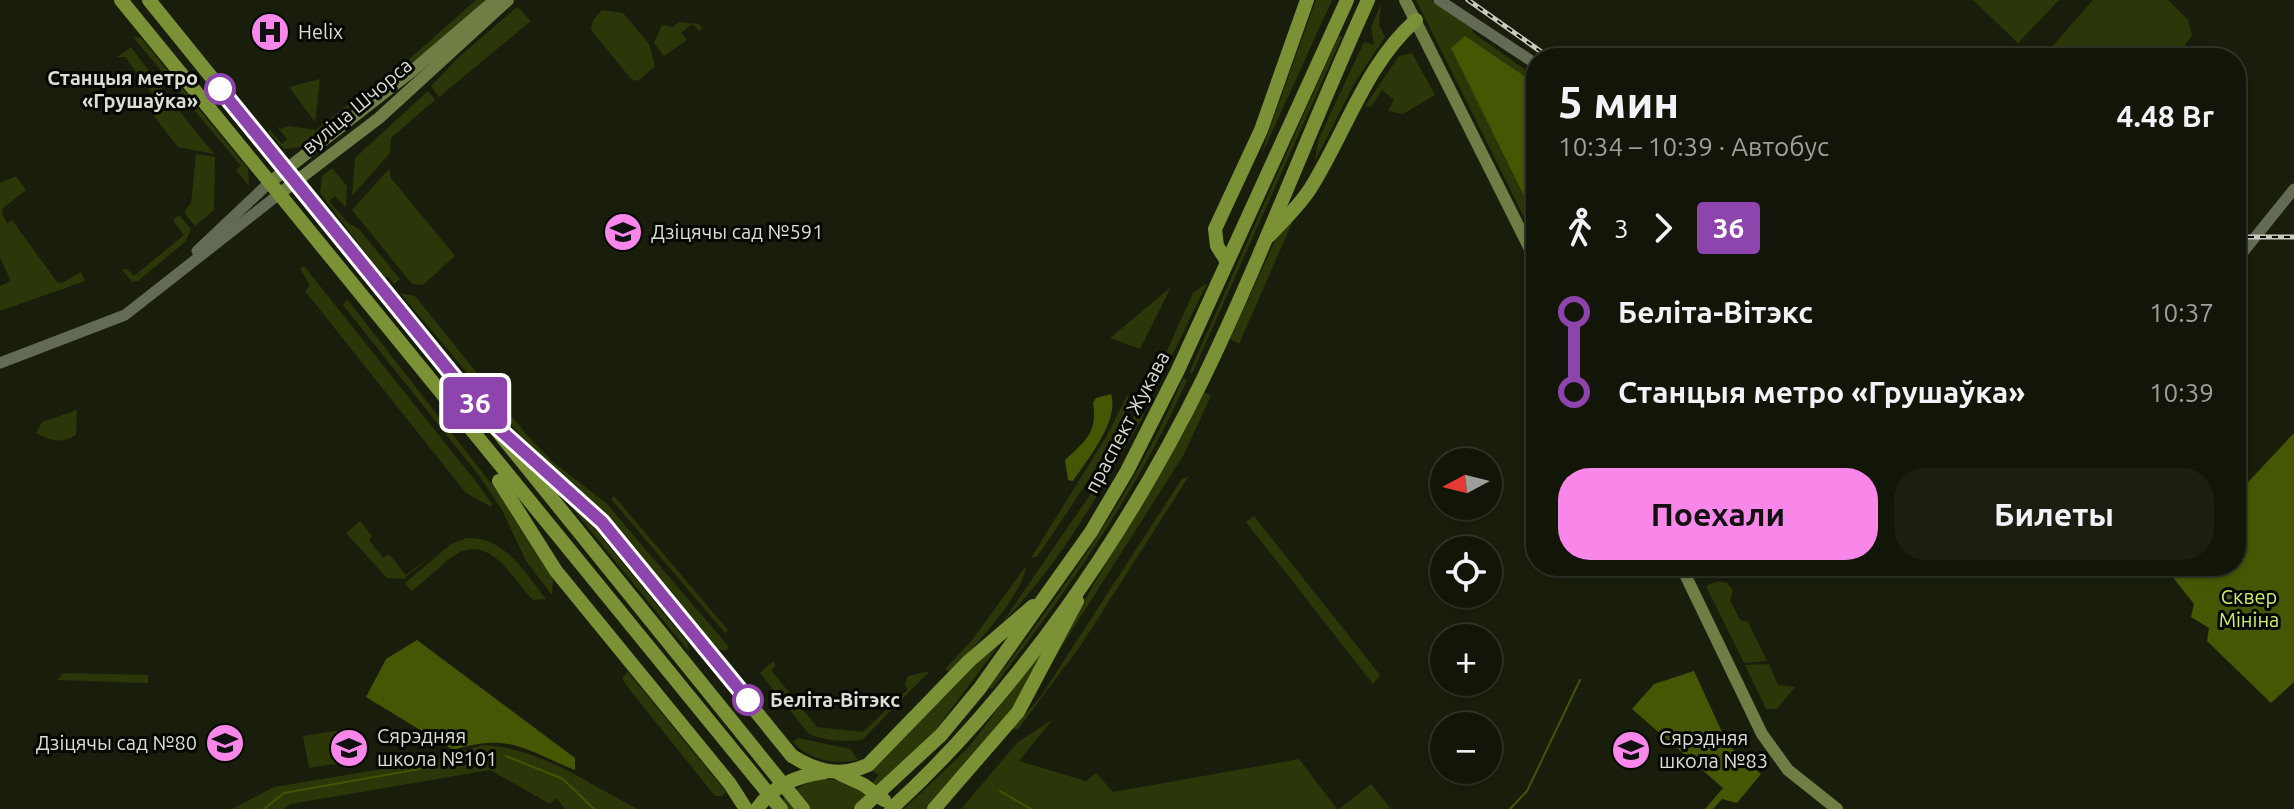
<!DOCTYPE html>
<html lang="ru">
<meta charset="utf-8">
<style>
:root{--surface:#121608;--page:#1b1f12;--text:#f1f3f6;--muted:#9c9f9c;--line:#313529;--accent:#f987e9}
body{margin:0;font-family:Ubuntu,sans-serif;background:var(--page);color:var(--text);height:100vh;display:flex;flex-direction:column;font-size:30px;white-space:nowrap}
*{box-sizing:border-box;margin:0}
p{font-size:26px;color:var(--muted)}
.icon{flex:none;width:44px;height:44px;fill:none;stroke:currentColor;stroke-width:2;stroke-linecap:round;stroke-linejoin:round}
.map{position:relative;flex:1;overflow:hidden}
.side{position:absolute;left:1526px;top:48px;width:720px;height:528px;display:flex;flex-direction:column;background:var(--surface);border-radius:32px;box-shadow:0 2px 6px #0004,0 0 0 2px var(--line)}
.side>*{flex:none}
.badge{padding:0 16px;border-radius:6px;font-size:28px;line-height:52px}
.needle{width:52px;rotate:263deg}
.buttons{position:absolute;left:1430px;top:448px;display:grid;gap:16px}
.buttons a{display:grid;place-items:center;width:72px;height:72px;border-radius:50%;background:var(--surface);box-shadow:0 2px 6px #0004,0 0 0 2px var(--line);font-size:40px}
.map>.badge{position:absolute;translate:-50% -50%;box-shadow:0 0 0 4px #fff}
.legs{display:flex;align-items:center;gap:12px;height:88px;padding:0 32px;font-size:26px}
.legs p{margin-inline-start:auto}
.overview{display:flex;align-items:center;justify-content:space-between;height:136px;padding:0 32px}
h1{font-size:44px;font-weight:600;line-height:60px}
.cta{display:flex;gap:16px;margin-top:auto;padding:16px 32px}
.cta a{flex:1;height:92px;border-radius:32px;background:var(--accent);color:#111;font-size:32px;font-weight:600;line-height:92px;text-align:center}
.cta a+a{background:var(--page);color:var(--text)}
ul{padding:0 32px;list-style:none}
li{display:flex;align-items:center;gap:28px;height:80px;font-size:30px}
li i{display:grid;place-items:center;width:12px;height:100%;margin:0 10px;background:currentColor}
li i::after{content:'';width:20px;height:20px;margin:-10px;border:6px solid;border-radius:50%;background:var(--surface)}
li p{margin-inline-start:auto}
li:first-child i{background:linear-gradient(#0000 50%,currentColor 0)}
li:last-child i{background:linear-gradient(currentColor 50%,#0000 0)}
.map>svg:first-child{display:block}
</style>
<div class="map">
<svg width="2294" height="809" viewBox="0 0 2294 809">
<rect width="100%" height="100%" fill="#181e0b"/>
<!-- green -->
<g fill="#2b3609">
<polygon points="476,0 489,0 412,63 407,61"/>
<polygon points="1316,0 1332,0 1262,154 1265,142"/>
<polygon points="1416,0 1431,0 1474,28 1472,32 1536,77 1536,228 1529,227"/>
<polygon points="1973,0 2059,0 2018,43"/>
<polygon points="2093,0 2168,0 2188,20 2192,35 2176,58 2042,58"/>
<polygon points="1381,4 1379,25 1385,37 1354,84 1315,161 1318,140 1364,42 1374,45 1371,27"/>
<polygon points="517,7 531,21 439,97 431,86 460,56"/>
<polygon points="602,10 623,13 649,44 655,66 638,81 631,79 591,30 593,20"/>
<polygon points="679,22 698,24 702,28 700,31 692,24 681,33 687,40 664,56 654,43 662,25 673,27"/>
<polygon points="1339,35 1342,37 1192,374 1189,373"/>
<polygon points="133,37 141,38 248,169 249,186 236,170 241,166"/>
<polygon points="131,47 168,97 160,104 125,57 117,57"/>
<polygon points="1412,53 1435,95 1403,114 1388,111 1394,100 1382,90 1371,107 1365,106 1399,56"/>
<polygon points="391,75 300,147 284,149 268,132 270,130 282,144 287,139 276,125 281,129 288,126 316,130 384,76"/>
<polygon points="320,79 315,122 289,87"/>
<polygon points="428,91 435,100 391,138 390,153 352,196 355,158"/>
<polygon points="171,101 214,154 178,147 153,115"/>
<polygon points="196,154 215,157 214,210 195,226 184,212 191,203"/>
<polygon points="332,168 347,186 346,208 335,196 329,201 348,223 359,229 400,279 394,284 388,276 385,278 320,193 322,176"/>
<polygon points="389,169 391,178 455,256 423,285 412,284 352,210"/>
<polygon points="16,176 26,190 3,208 2,214 7,223 12,220 57,282 62,283 81,272 85,281 0,311 0,286 11,281 0,258 0,183"/>
<polygon points="1296,214 1239,344 1230,339 1279,232"/>
<polygon points="179,215 191,229 185,242 138,281 132,282 122,270 127,269 134,276 184,235 173,220"/>
<polygon points="304,266 477,483 492,504 491,507 466,493 305,291 310,286 300,268"/>
<polygon points="1207,283 1170,360 1164,357 1193,293"/>
<polygon points="1171,287 1140,349 1110,338"/>
<polygon points="400,293 415,296 526,434 553,462 606,503 729,647 725,651 716,648 624,537 535,453"/>
<polygon points="347,299 514,513 553,580 552,595 526,561 502,510 480,477 343,305"/>
<path d="M1183,378L1187,380C1138,491 1066,593 992,689L990,687C1062,591 1136,490 1183,378Z"/>
<path d="M1204,392L1211,396L1183,456L1053,660C1098,567 1160,485 1204,392Z"/>
<path d="M1128,394C1135,418 1054,531 1037,557L1031,558L1106,437Z"/>
<path d="M77,410L76,435C60,444 52,441 36,433L42,422Z"/>
<path d="M1137,411L1144,415C1102,488 1062,562 1002,623L1092,492Z"/>
<polygon points="1189,476 1081,645 1018,729 1013,729 1041,696 1181,480"/>
<polygon points="614,496 728,630 725,633 611,499"/>
<polygon points="564,498 583,514 688,643 689,652"/>
<polygon points="1254,516 1380,675 1373,684 1246,522"/>
<polygon points="360,521 372,536 369,540 383,558 389,554 406,575 434,554 404,579 387,578 346,533"/>
<path d="M466,538C505,536 524,572 546,599L533,600C513,580 490,532 455,555C439,565 427,581 411,591L405,583L451,544Z"/>
<path d="M1026,566C1025,591 970,654 950,671L945,669L972,640Z"/>
<polygon points="1719,581 1727,583 1733,590 1730,600 1740,620 1748,622 1767,661 1744,663 1706,586"/>
<path d="M1011,629L934,732L852,809H773C806,778 823,769 864,792L879,775L867,768Z"/>
<polygon points="1049,641 1015,707 929,809 904,809 968,748"/>
<path d="M773,661L776,665L771,670L817,727L863,732L908,689L905,685L908,676L930,671L862,740C846,742 822,741 808,733L760,673Z"/>
<polygon points="1769,664 1778,685 1795,687 1777,709 1766,709 1745,665"/>
<polygon points="628,672 726,792 722,796 715,796 626,685 622,678"/>
<polygon points="63,673 148,675 148,683 57,680"/>
<polygon points="1052,720 1019,761 1086,781 1096,773 1113,792 1299,759 1337,809 961,809 1018,742"/>
<polygon points="348,729 353,761 309,768 303,736"/>
<path d="M798,738L850,749L858,760C836,765 808,760 793,742Z"/>
<path d="M482,745C541,747 587,784 638,809H565L556,798L550,804L490,770L291,804L284,809H232L274,787L430,761Z"/>
<polygon points="1371,784 1391,809 1339,809"/>
</g>
<!-- forest -->
<g fill="#455702">
<polygon points="1465,36 1536,84 1535,218 1451,48"/>
<path d="M1111,394C1120,420 1087,460 1073,481L1068,480L1065,460C1086,441 1098,431 1093,403L1096,398Z"/>
<polygon points="2294,433 2294,682 2271,703 2207,641 2209,628 2191,617 2194,604 2167,570 2170,566 2236,566 2236,495"/>
<path d="M417,640L575,758V770C523,749 509,733 453,750L366,697L386,659Z"/>
<polygon points="1694,671 1728,745 1761,774 1737,803 1722,799 1713,809 1705,809 1723,788 1632,709 1654,684"/>
</g>
<g fill="none" stroke-linecap="round" stroke-linejoin="round">
<!-- stream -->
<g stroke="#435500" stroke-width="2">
<polyline points="506,756 563,779 594,809"/>
<polyline points="1000,791 1031,809"/>
<polyline points="264,809 284,793 436,766"/>
<polyline points="1510,809 1527,791 1580,680"/>
</g>
<!-- tertiary -->
<g stroke="#636b55" stroke-width="11">
<polyline points="1439,0 1536,64"/>
<polyline points="197,251 269,183"/>
<polyline points="2236,261 2294,189"/>
<polyline points="0,363 125,315 278,195"/>
</g>
<!-- secondary -->
<g stroke="#6f7e45" stroke-width="12">
<polyline points="1405,0 1536,261"/>
<polyline points="269,183 412,71 495,0"/>
<polyline points="278,195 379,118 508,0"/>
<polyline points="1681,566 1762,734 1788,770 1837,809"/>
</g>
<!-- primary -->
<g stroke="#7a9135" stroke-width="14">
<polyline points="121,0 781,809"/>
<polyline points="149,0 803,809"/>
<path d="M1269,236C1283,221 1299,206 1310,189C1346,132 1365,65 1416,20"/>
<polyline points="1226,260 1217,246 1215,229 1261,130 1307,0"/>
<path d="M524,453L602,522L792,756C817,772 841,777 868,765L969,661L1033,606"/>
<polyline points="499,481 556,571 730,784 746,809"/>
<polyline points="840,774 864,785 884,800"/>
<path d="M757,809C773,785 797,776 825,772"/>
<polyline points="861,809 941,735 980,688 1091,532 1127,471 1178,370 1347,0"/>
<path d="M891,809C1017,694 1128,532 1203,379C1263,255 1311,125 1368,0"/>
<polyline points="934,809 1018,712 1077,601"/>
</g>
<!-- rail casing -->
<g stroke="#c7cbbe" stroke-width="5">
<g id="rail">
<polyline points="1468,0 1550,58"/>
<polyline points="2236,237 2294,237"/>
</g>
</g>
<!-- rail -->
<use href="#rail" stroke="#050702" stroke-width="2" stroke-dasharray="6" stroke-linecap="butt"/>
</g>
<g fill="none" stroke-linecap="round" stroke-linejoin="round">
<!-- line-1 casing -->
<g stroke="#fff" stroke-width="18">
<polyline id="line-1" points="220,89 489,420 602,522 748,700"/>
</g>
<!-- line-1 -->
<use href="#line-1" stroke="#8e44ad" stroke-width="12"/>
</g>
<!-- icons -->
<defs>
<g id="hospital-disc" transform="scale(2)"><circle r="9.5" fill="#f987e9" stroke="#050702"/><path d="M-5-5h3v3.5h4V-5h3V5h-3V1.5h-4V5h-3Z" fill="#111"/></g>
<g id="school-disc" transform="scale(2)"><circle r="9.5" fill="#f987e9" stroke="#050702"/><path d="M0-5L7-2L0 1L-7-2ZM-4 1L0 2.5L4 1V4Q0 6-4 4Z" fill="#111"/></g>
</defs>
<g fill-rule="evenodd">
<use href="#hospital-disc" x="270" y="32"/>
<use href="#school-disc" x="623" y="232"/>
<use href="#school-disc" x="225" y="743"/>
<use href="#school-disc" x="349" y="748"/>
<use href="#school-disc" x="1631" y="750"/>
</g>
<!-- markers -->
<g fill="#fff" stroke="#8e44ad" stroke-width="4">
<circle cx="220" cy="89" r="14"/>
<circle cx="748" cy="700" r="14"/>
</g>
<g text-anchor="middle" stroke-width="6" stroke-linejoin="round" paint-order="stroke">
<!-- poi labels -->
<g font-size="20" fill="#dbdfd3" stroke="#050702" text-anchor="start">
<text x="298" y="39">Helix</text>
<text x="651" y="239">Дзіцячы сад №591</text>
<text x="377" y="743">Сярэдняя<tspan x="377" dy="23">школа №101</tspan></text>
<text x="1659" y="745">Сярэдняя<tspan x="1659" dy="23">школа №83</tspan></text>
<text x="197" y="750" text-anchor="end">Дзіцячы сад №80</text>
</g>
<!-- stop labels -->
<g font-size="20" font-weight="bold" fill="#dbdfd3" stroke="#050702" text-anchor="end">
<text x="198" y="85">Станцыя метро<tspan x="198" dy="23">«Грушаўка»</tspan></text>
<text x="770" y="707" text-anchor="start">Беліта-Вітэкс</text>
</g>
<!-- street labels -->
<g font-size="20" fill="#dbdfd3" stroke="#050702">
<text transform="translate(357 106) rotate(-40)" y="7">вуліца Шчорса</text>
<text transform="translate(1127 422) rotate(-62)" y="7">праспект Жукава</text>
</g>
<!-- park labels -->
<g font-size="20" fill="#cbef6f" stroke="#050702">
<text x="2249" y="604">Сквер<tspan x="2249" dy="23">Мініна</tspan></text>
</g>
</g>
</svg>
<div class="buttons">
<a><svg class="needle" viewBox="-14 -14 28 28"><path d="M0-13l5 13h-10z" fill="#e53935"/><path d="M0 13l5-13h-10z" fill="#9c9f9c"/></svg></a>
<a><svg class="icon" aria-label="locate" viewBox="0 0 24 24"><circle cx="12" cy="12" r="6"/><path d="M12 2v4M12 18v4M2 12h4M18 12h4"/></svg></a>
<a>+</a>
<a>−</a>
</div>
<b class="badge" style="left:475px;top:403px;background:#8e44ad;color:#fff">36</b>
<section class="side">
<div class="overview"><div><h1>5 мин</h1><p>10:34 – 10:39 · Автобус</p></div><b>4.48 Br</b></div>
<div class="legs"><svg class="icon" aria-label="walk" viewBox="0 0 24 24"><circle cx="13" cy="4" r="2"/><path d="M13 8l-2 6 4 7M11 14l-3 7M7 12l3-4h3l4 4"/></svg>3<svg class="icon" aria-label="forward" viewBox="0 0 24 24"><path d="M9 5l7 7-7 7"/></svg><b class="badge" style="background:#8e44ad;color:#fff">36</b></div>
<ul>
<li><i style="color:#8e44ad"></i><b>Беліта-Вітэкс</b><p>10:37</p></li>
<li><i style="color:#8e44ad"></i><b>Станцыя метро «Грушаўка»</b><p>10:39</p></li>
</ul>
<div class="cta"><a>Поехали</a><a>Билеты</a></div>
</section>
</div>
